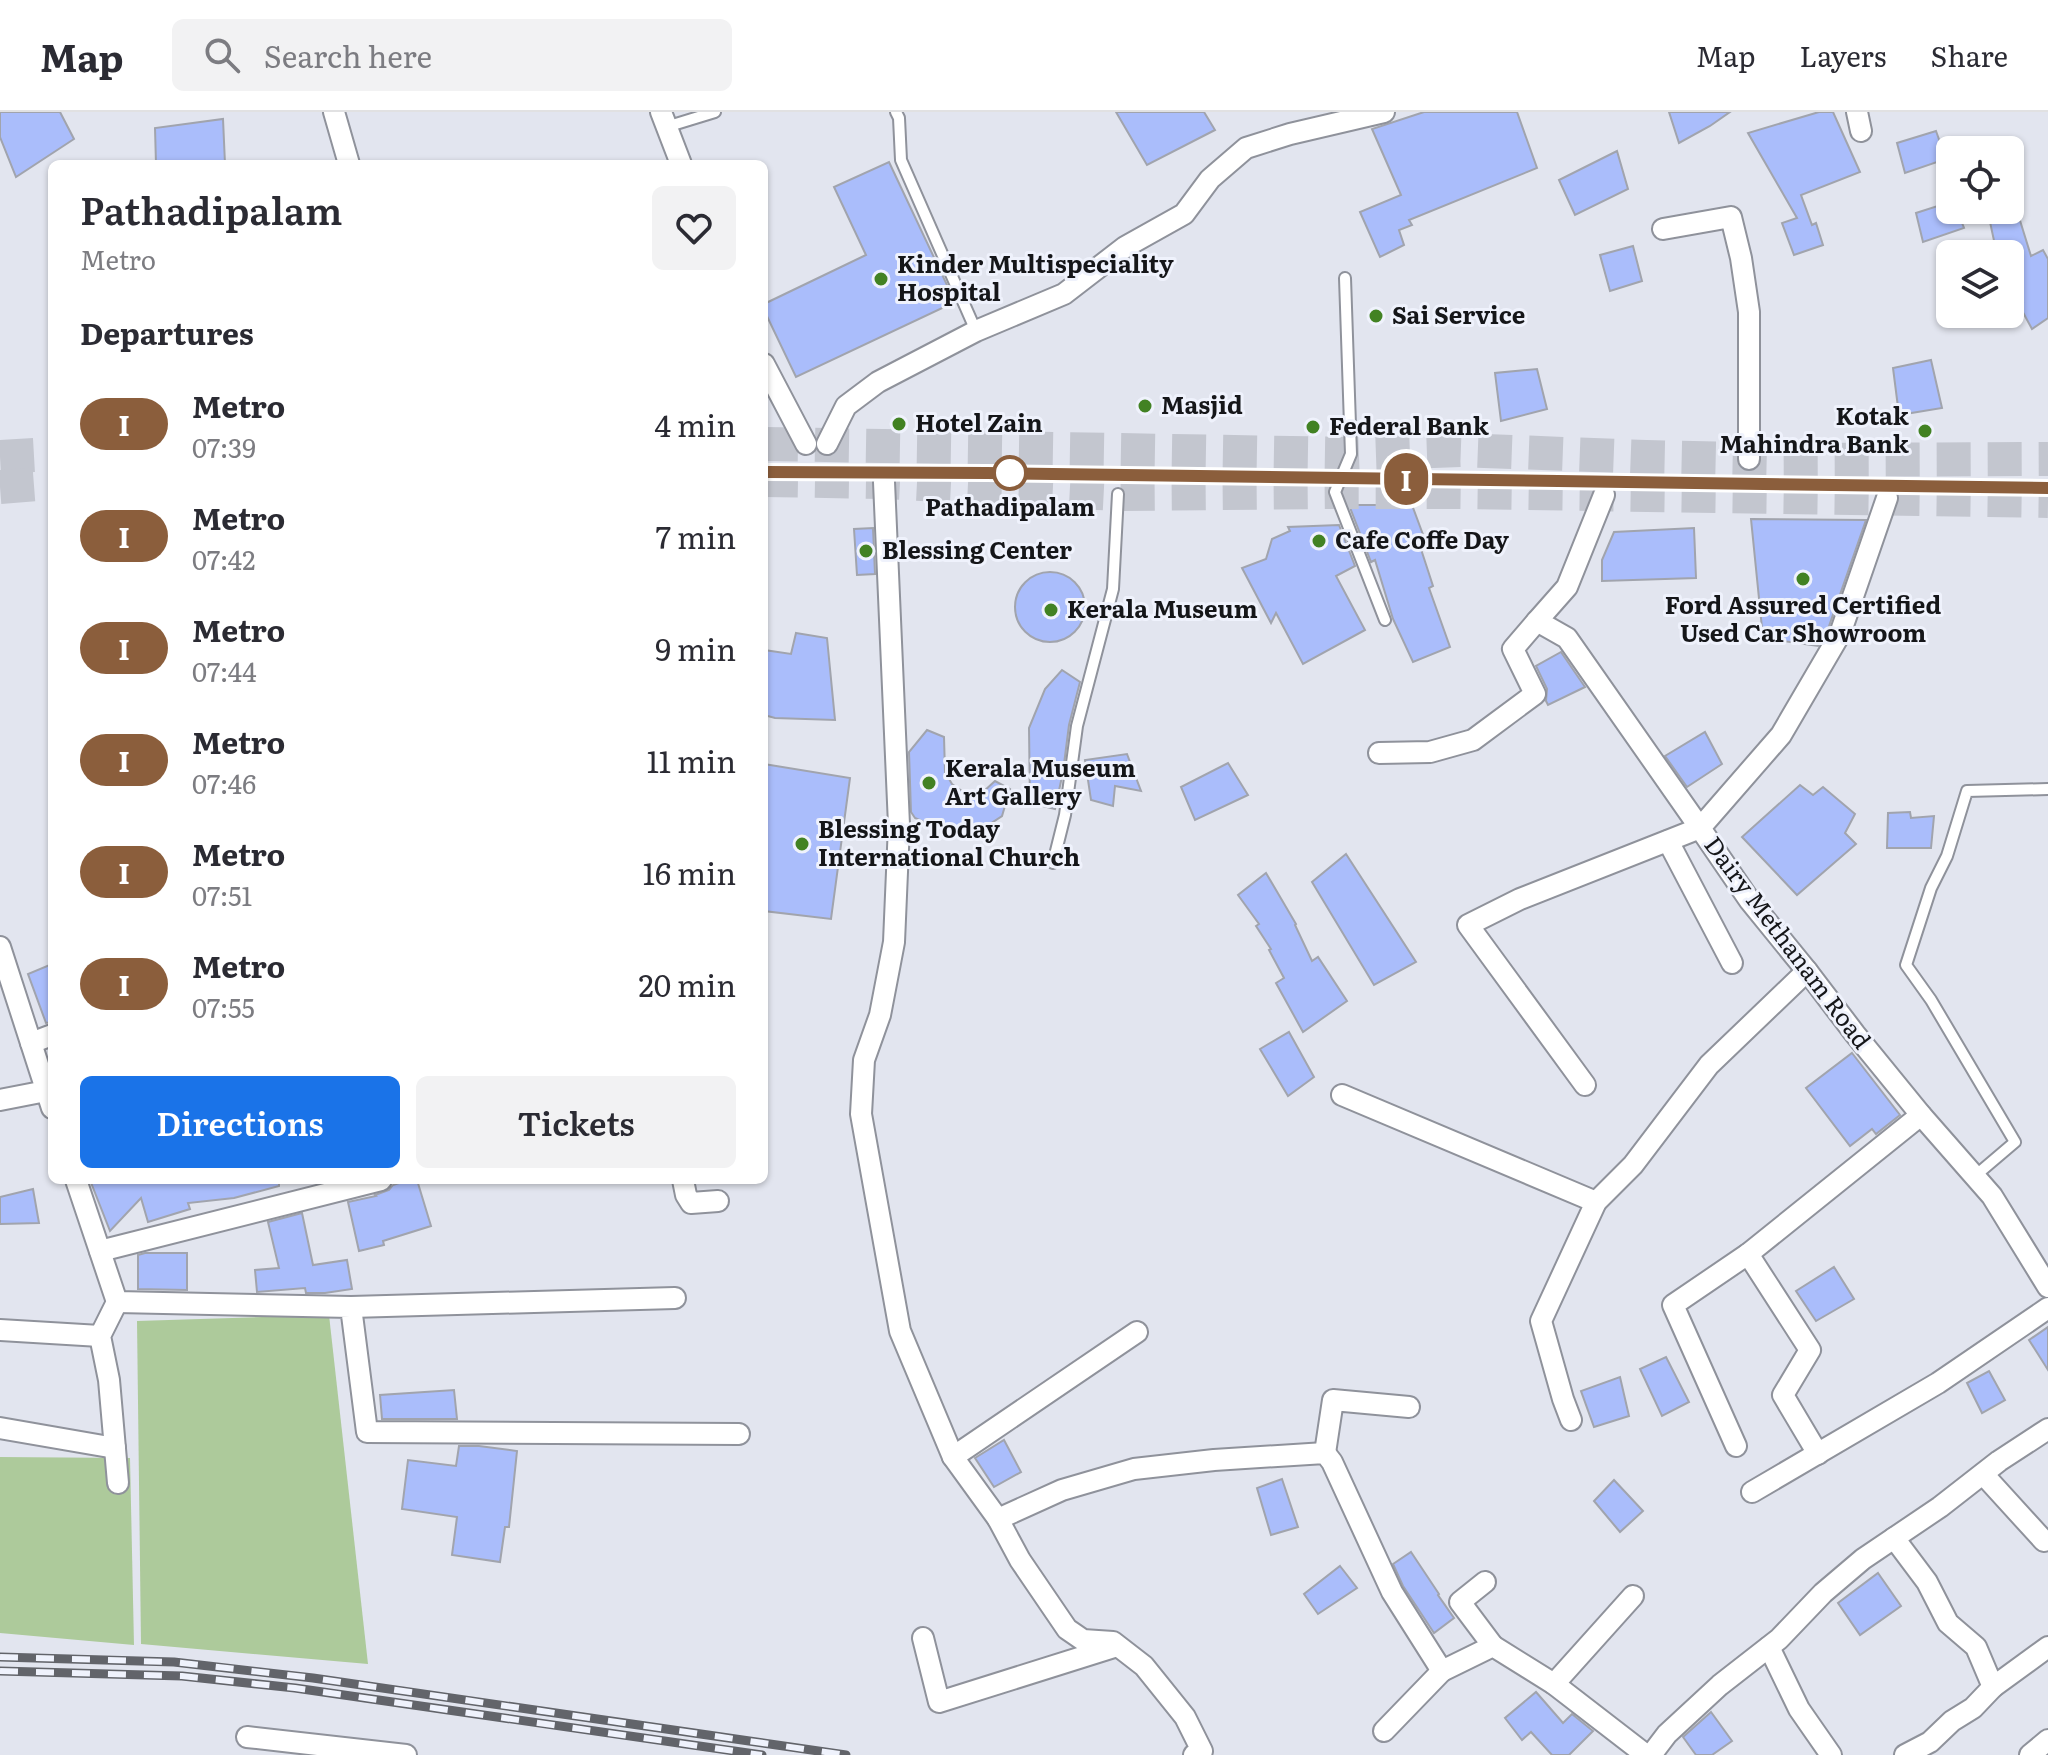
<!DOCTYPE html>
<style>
:root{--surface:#fff;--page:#f2f2f3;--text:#2b2b33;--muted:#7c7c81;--line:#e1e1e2;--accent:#1a73e8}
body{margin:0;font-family:Literata,serif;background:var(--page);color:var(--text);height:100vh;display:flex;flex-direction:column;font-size:30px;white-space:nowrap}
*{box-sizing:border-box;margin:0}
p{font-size:26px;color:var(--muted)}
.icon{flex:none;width:44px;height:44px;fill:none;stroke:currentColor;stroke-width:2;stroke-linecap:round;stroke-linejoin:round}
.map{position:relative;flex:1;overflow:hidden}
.panel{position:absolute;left:48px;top:48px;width:720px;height:1024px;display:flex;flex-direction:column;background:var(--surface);border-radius:12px;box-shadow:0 2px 6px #0004}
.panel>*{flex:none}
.badge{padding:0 16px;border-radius:26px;font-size:28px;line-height:52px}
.buttons{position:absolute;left:1936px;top:24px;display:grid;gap:16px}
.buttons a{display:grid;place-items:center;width:88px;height:88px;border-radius:12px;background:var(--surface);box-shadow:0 2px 6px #0004;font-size:40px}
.map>.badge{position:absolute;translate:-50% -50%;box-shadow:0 0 0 4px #fff}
h2{padding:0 32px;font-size:30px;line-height:72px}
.round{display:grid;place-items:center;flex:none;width:84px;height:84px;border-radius:12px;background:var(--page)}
.head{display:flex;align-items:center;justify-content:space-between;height:136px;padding:0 32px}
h1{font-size:38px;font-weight:600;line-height:60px}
.action{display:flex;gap:16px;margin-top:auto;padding:16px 32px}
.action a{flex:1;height:92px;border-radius:12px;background:var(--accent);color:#fff;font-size:32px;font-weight:600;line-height:92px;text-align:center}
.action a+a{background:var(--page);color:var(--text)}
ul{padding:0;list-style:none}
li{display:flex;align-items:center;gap:24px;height:112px;padding:0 32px}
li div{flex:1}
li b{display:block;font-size:30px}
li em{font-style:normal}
li .badge{min-width:88px;font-weight:700;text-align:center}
header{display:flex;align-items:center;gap:48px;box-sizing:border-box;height:112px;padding:0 40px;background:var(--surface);border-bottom:2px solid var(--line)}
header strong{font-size:38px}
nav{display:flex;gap:44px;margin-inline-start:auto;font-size:28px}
.search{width:560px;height:72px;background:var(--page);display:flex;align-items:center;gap:20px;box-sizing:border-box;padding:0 28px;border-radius:12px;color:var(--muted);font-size:30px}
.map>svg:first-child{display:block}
</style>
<header>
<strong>Map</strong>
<div class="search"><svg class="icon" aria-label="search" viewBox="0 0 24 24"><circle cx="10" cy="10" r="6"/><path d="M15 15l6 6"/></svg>Search here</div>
<nav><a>Map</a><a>Layers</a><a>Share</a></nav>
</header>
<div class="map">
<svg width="2048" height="1643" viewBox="0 0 2048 1643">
<rect width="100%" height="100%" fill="#e2e5ef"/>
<!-- green -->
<g fill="#adca9b">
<polygon points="329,1203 368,1552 141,1532 137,1209"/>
<polygon points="0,1345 130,1346 134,1533 0,1521"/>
</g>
<!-- building -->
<g fill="#aabdfb" stroke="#a1a4ad" stroke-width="2">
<polygon points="0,0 60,0 74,27 16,65 0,25"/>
<polygon points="1116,0 1204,0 1215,18 1147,53"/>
<polygon points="1424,0 1517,0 1537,56 1409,108 1412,113 1399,118 1404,133 1380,145 1360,100 1401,83 1372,17"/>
<polygon points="1669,0 1730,0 1710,14 1679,31"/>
<polygon points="1819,0 1833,0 1860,60 1801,83 1812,113 1816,111 1823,133 1794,143 1782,111 1797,106 1748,21"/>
<polygon points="223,7 225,52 156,52 155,16"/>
<polygon points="1936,19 1946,47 1905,61 1897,31"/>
<polygon points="1617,39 1628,77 1575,103 1559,68"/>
<polygon points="889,50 955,190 796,265 764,198 764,192 866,143 834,75"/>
<polygon points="1950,90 1950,98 1957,98 1964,116 1923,130 1916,101"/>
<polygon points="2018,102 2031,144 2043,138 2048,147 2048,206 2032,217 2019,193 2023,190 2010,164 2010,136 1996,138 1990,110"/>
<polygon points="1633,134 1642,169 1610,179 1600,143"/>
<polygon points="1931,248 1942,296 1899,303 1893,256"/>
<polygon points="1537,257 1547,297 1501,309 1495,261"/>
<polygon points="1349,393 1412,393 1425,428 1419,431 1433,474 1429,476 1450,535 1413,550 1393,507 1375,448 1371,450"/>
<polygon points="1751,407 1866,408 1828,517 1818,534 1763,526"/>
<polygon points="1339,413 1355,454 1336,464 1365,518 1303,552 1276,501 1271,511 1242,456 1266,447 1272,427 1290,419 1288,415"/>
<polygon points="873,416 875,462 857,463 854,417"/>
<polygon points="1694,416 1696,466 1602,469 1602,448 1614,420"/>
<circle cx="1050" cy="495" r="35"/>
<polygon points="796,521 827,526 835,608 775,606 764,603 764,538 791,542"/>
<polygon points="1561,540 1585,575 1548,593 1546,589 1547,577 1536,554"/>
<polygon points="1062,558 1080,570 1069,613 1063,660 1055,697 1030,691 1029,616 1045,577"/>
<polygon points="927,618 944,625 945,660 952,672 962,679 983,680 995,669 1010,677 1002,704 979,719 960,726 915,706 911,700 909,640"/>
<polygon points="1705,620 1722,652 1687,675 1665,644"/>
<polygon points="1127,642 1141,679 1115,674 1113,694 1091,688 1085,648"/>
<polygon points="1228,651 1248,683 1195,708 1181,675"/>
<polygon points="764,652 850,666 831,807 764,799"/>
<polygon points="1800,673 1813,683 1823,675 1855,702 1845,721 1856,732 1797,783 1742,725"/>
<polygon points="1910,700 1911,706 1934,704 1931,736 1887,736 1888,701"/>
<polygon points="1346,742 1416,850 1374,873 1312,770"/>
<polygon points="1266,761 1296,812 1295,813 1312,849 1318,845 1347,889 1303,920 1276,871 1284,866 1269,838 1271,837 1256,814 1259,812 1238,783"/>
<polygon points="52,852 52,910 46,911 28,862"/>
<polygon points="1289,920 1314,965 1288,984 1260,937"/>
<polygon points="1852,941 1900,1003 1876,1022 1872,1017 1850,1034 1806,976"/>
<polygon points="90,1068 279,1068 279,1074 234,1086 188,1091 190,1097 148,1110 141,1086 110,1119"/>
<polygon points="408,1068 417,1068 431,1114 383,1129 384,1133 359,1139 348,1090 376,1084 375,1083 389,1078 393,1073"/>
<polygon points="33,1077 39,1111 0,1112 0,1085"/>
<polygon points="302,1101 313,1153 347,1148 352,1177 325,1181 306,1181 305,1176 257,1180 255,1158 279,1156 268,1110"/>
<polygon points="145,1141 187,1141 187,1178 138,1177 138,1143"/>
<polygon points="1834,1155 1854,1187 1816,1209 1796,1179"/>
<polygon points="2048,1215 2048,1258 2029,1228"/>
<polygon points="1666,1245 1689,1290 1662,1304 1640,1257"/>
<polygon points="1989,1259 2005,1288 1982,1301 1967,1271"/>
<polygon points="1620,1265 1629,1304 1594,1315 1581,1279"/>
<polygon points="454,1278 457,1307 382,1307 380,1283"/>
<polygon points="1004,1328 1021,1360 994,1375 975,1346"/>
<polygon points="459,1334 479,1334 517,1339 509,1415 505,1415 500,1450 452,1443 457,1405 402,1397 408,1348 456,1354"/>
<polygon points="1282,1367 1298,1415 1271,1423 1257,1376"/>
<polygon points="1614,1368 1643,1399 1620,1420 1594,1389"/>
<polygon points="1411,1440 1439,1482 1438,1483 1454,1506 1434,1521 1403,1474 1393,1452"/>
<polygon points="1340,1454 1357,1476 1318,1502 1304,1482"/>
<polygon points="1878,1461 1901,1494 1860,1523 1838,1491"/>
<polygon points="1536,1580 1563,1611 1572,1602 1593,1619 1569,1643 1552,1643 1531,1620 1522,1628 1505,1606"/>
<polygon points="1711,1600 1732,1629 1712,1643 1696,1643 1683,1625"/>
</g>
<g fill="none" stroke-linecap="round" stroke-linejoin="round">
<!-- trunk-tunnel -->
<g stroke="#c3c6cf" stroke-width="34" stroke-dasharray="34 17" stroke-linecap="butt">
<polyline points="764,332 1351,342 1460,338 1646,345 1783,348 2048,347"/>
<polyline points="0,345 52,342"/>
<polyline points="764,368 884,370 1118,382 1335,380 1457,380 2048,389"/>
<polyline points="0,375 52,371"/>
</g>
<!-- service casing -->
<g stroke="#8f929b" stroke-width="14">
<g id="service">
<polyline points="896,0 899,6 901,48 976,219"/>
<polyline points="666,15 715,0"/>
<polyline points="1345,166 1351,342 1335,380 1385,508"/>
<polyline points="1053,751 1065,703 1077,614 1113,477 1118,382"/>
<polyline points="1975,1064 2015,1030 1931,888 1906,853 1931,776 1947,744 1967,679 2048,677"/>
</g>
</g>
<!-- minor casing -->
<g stroke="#8f929b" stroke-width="24">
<g id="minor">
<polyline points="334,0 349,52"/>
<polyline points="661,0 681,52"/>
<polyline points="1857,0 1861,19"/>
<polyline points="1663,117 1731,105 1741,146 1749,200 1749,347"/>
<polyline points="764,252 806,332"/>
<polyline points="827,332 846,294 878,270 976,219 1064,182 1125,135 1184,102 1210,67 1246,36 1290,22 1384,0"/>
<polyline points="884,370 899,713 894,830 880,903 864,948 861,1002 900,1219 953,1345 998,1407 1062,1378 1134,1357 1214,1348 1325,1341 1332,1350 1392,1480 1442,1559 1493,1534 1554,1572 1646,1643"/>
<polyline points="1887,386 1840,522 1781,623 1700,716 1750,789 1807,859 1855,922 1921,1003 1992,1084 2048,1175"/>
<polyline points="1379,641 1430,640 1473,628 1535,582 1513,537 1537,509"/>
<polyline points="1668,729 1732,851"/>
<polyline points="0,835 52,996"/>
<polyline points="31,931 52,923"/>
<polyline points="1585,973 1468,813 1520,787 1700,716 1567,526 1537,509 1567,475 1604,383"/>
<polyline points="1342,983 1596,1090"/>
<polyline points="0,988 46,979"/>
<polyline points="76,1068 117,1190 351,1195 367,1320 739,1322"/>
<polyline points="683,1068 686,1083 691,1091 718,1089"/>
<polyline points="100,1139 381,1068"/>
<polyline points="1748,1142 1810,1238 1783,1283 1818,1342"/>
<polyline points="117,1190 100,1224 109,1268 118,1371"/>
<polyline points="351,1195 675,1186"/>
<polyline points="0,1218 100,1224"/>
<polyline points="1571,1308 1563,1287 1541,1209 1596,1090 1633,1053 1709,953 1807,859"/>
<polyline points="0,1316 115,1336"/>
<polyline points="1736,1334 1673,1193 1748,1142 1921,1003"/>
<polyline points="1325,1341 1333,1288 1409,1295"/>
<polyline points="953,1345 1137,1220"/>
<polyline points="1983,1362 2044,1429"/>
<polyline points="1752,1380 1938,1271 2048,1196"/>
<polyline points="998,1407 1020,1448 1067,1517 1083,1528 1113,1530 1144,1554 1185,1605 1202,1639 1194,1643"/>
<polyline points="1894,1426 1927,1470 1948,1511 1976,1535 1993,1575 2048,1535"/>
<polyline points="1485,1470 1460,1490 1493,1534"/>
<polyline points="923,1526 939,1590 1114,1535"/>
<polyline points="1769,1535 1799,1597 1831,1643"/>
<polyline points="1554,1572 1633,1484"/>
<polyline points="1384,1619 1442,1559"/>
<polyline points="247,1625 406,1643"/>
<polyline points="1651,1643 1667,1622 1720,1573 1779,1527 1823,1481 1863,1447 1940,1395 1999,1349 2048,1317"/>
<polyline points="1905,1643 1930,1630 1952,1609 1973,1596 1993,1575"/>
<polyline points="2030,1643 2048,1628"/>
</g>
</g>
<!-- service -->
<use href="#service" stroke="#fff" stroke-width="10"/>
<!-- minor -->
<use href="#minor" stroke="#fff" stroke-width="20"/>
<!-- rail casing -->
<g stroke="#62646a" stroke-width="9">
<g id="rail">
<polyline points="0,1545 174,1550 313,1566 846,1643"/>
<polyline points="0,1559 182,1564 295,1576 762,1643"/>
</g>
</g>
<!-- rail -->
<use href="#rail" stroke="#eff2fc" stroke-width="6" stroke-dasharray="18" stroke-linecap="butt"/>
</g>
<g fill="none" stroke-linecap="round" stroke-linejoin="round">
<!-- line casing -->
<g stroke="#fff" stroke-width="18">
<polyline id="line" points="764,360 987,361 2048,376"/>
</g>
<!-- line -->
<use href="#line" stroke="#8b5e3c" stroke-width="12"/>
</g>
<!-- markers -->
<g fill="#428223" stroke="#eff2fc" stroke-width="3">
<circle cx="881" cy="167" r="8"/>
<circle cx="1376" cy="204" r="8"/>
<circle cx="1145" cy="294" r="8"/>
<circle cx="899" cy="312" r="8"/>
<circle cx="1313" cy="315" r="8"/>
<circle cx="1925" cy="319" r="8"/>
<circle cx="1319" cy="429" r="8"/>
<circle cx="866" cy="439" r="8"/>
<circle cx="1803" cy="467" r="8"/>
<circle cx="1051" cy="498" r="8"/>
<circle cx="929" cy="671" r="8"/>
<circle cx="802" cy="732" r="8"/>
</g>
<circle fill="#fff" stroke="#8b5e3c" stroke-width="4" cx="1010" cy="361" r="16"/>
<g text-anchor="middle" stroke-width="6" stroke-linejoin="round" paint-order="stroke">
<!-- poi labels -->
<g font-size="24" font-weight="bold" fill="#151619" stroke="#eff2fc" text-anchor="start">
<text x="897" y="161">Kinder Multispeciality<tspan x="897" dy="28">Hospital</tspan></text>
<text x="1392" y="212">Sai Service</text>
<text x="1161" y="302">Masjid</text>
<text x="1909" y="313" text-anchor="end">Kotak<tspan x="1909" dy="28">Mahindra Bank</tspan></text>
<text x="915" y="320">Hotel Zain</text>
<text x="1329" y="323">Federal Bank</text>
<text x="1335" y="437">Cafe Coffe Day</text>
<text x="882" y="447">Blessing Center</text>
<text x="1803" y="502" text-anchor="middle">Ford Assured Certified<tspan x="1803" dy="28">Used Car Showroom</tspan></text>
<text x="1067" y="506">Kerala Museum</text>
<text x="945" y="665">Kerala Museum<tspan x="945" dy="28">Art Gallery</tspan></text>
<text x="818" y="726">Blessing Today<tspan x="818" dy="28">International Church</tspan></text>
</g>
<!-- stop labels -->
<g font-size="24" font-weight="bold" fill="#151619" stroke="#eff2fc">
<text x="1010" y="404">Pathadipalam</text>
</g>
<!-- street labels -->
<g font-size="24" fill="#151619" stroke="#eff2fc">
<text transform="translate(1787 831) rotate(53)" y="8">Dairy Methanam Road</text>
</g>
</g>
</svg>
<div class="buttons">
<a><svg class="icon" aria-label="locate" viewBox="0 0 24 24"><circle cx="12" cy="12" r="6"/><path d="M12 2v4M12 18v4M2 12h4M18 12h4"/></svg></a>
<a><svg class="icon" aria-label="layers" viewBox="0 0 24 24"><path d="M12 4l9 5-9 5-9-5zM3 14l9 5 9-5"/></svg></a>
</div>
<b class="badge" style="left:1406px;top:367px;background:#8b5e3c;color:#fff">I</b>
<section class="panel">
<div class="head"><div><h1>Pathadipalam</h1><p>Metro</p></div><a class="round"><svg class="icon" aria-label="heart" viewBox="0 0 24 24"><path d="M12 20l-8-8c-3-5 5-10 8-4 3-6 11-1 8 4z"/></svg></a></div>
<h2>Departures</h2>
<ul>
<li><span class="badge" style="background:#8b5e3c;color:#fff">I</span><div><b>Metro</b><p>07:39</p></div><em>4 min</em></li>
<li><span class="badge" style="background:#8b5e3c;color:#fff">I</span><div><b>Metro</b><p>07:42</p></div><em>7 min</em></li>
<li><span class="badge" style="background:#8b5e3c;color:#fff">I</span><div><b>Metro</b><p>07:44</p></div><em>9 min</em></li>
<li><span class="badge" style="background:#8b5e3c;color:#fff">I</span><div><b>Metro</b><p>07:46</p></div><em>11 min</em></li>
<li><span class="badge" style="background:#8b5e3c;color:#fff">I</span><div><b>Metro</b><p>07:51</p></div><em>16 min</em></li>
<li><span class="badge" style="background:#8b5e3c;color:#fff">I</span><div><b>Metro</b><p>07:55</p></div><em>20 min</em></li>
</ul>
<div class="action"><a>Directions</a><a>Tickets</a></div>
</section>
</div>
